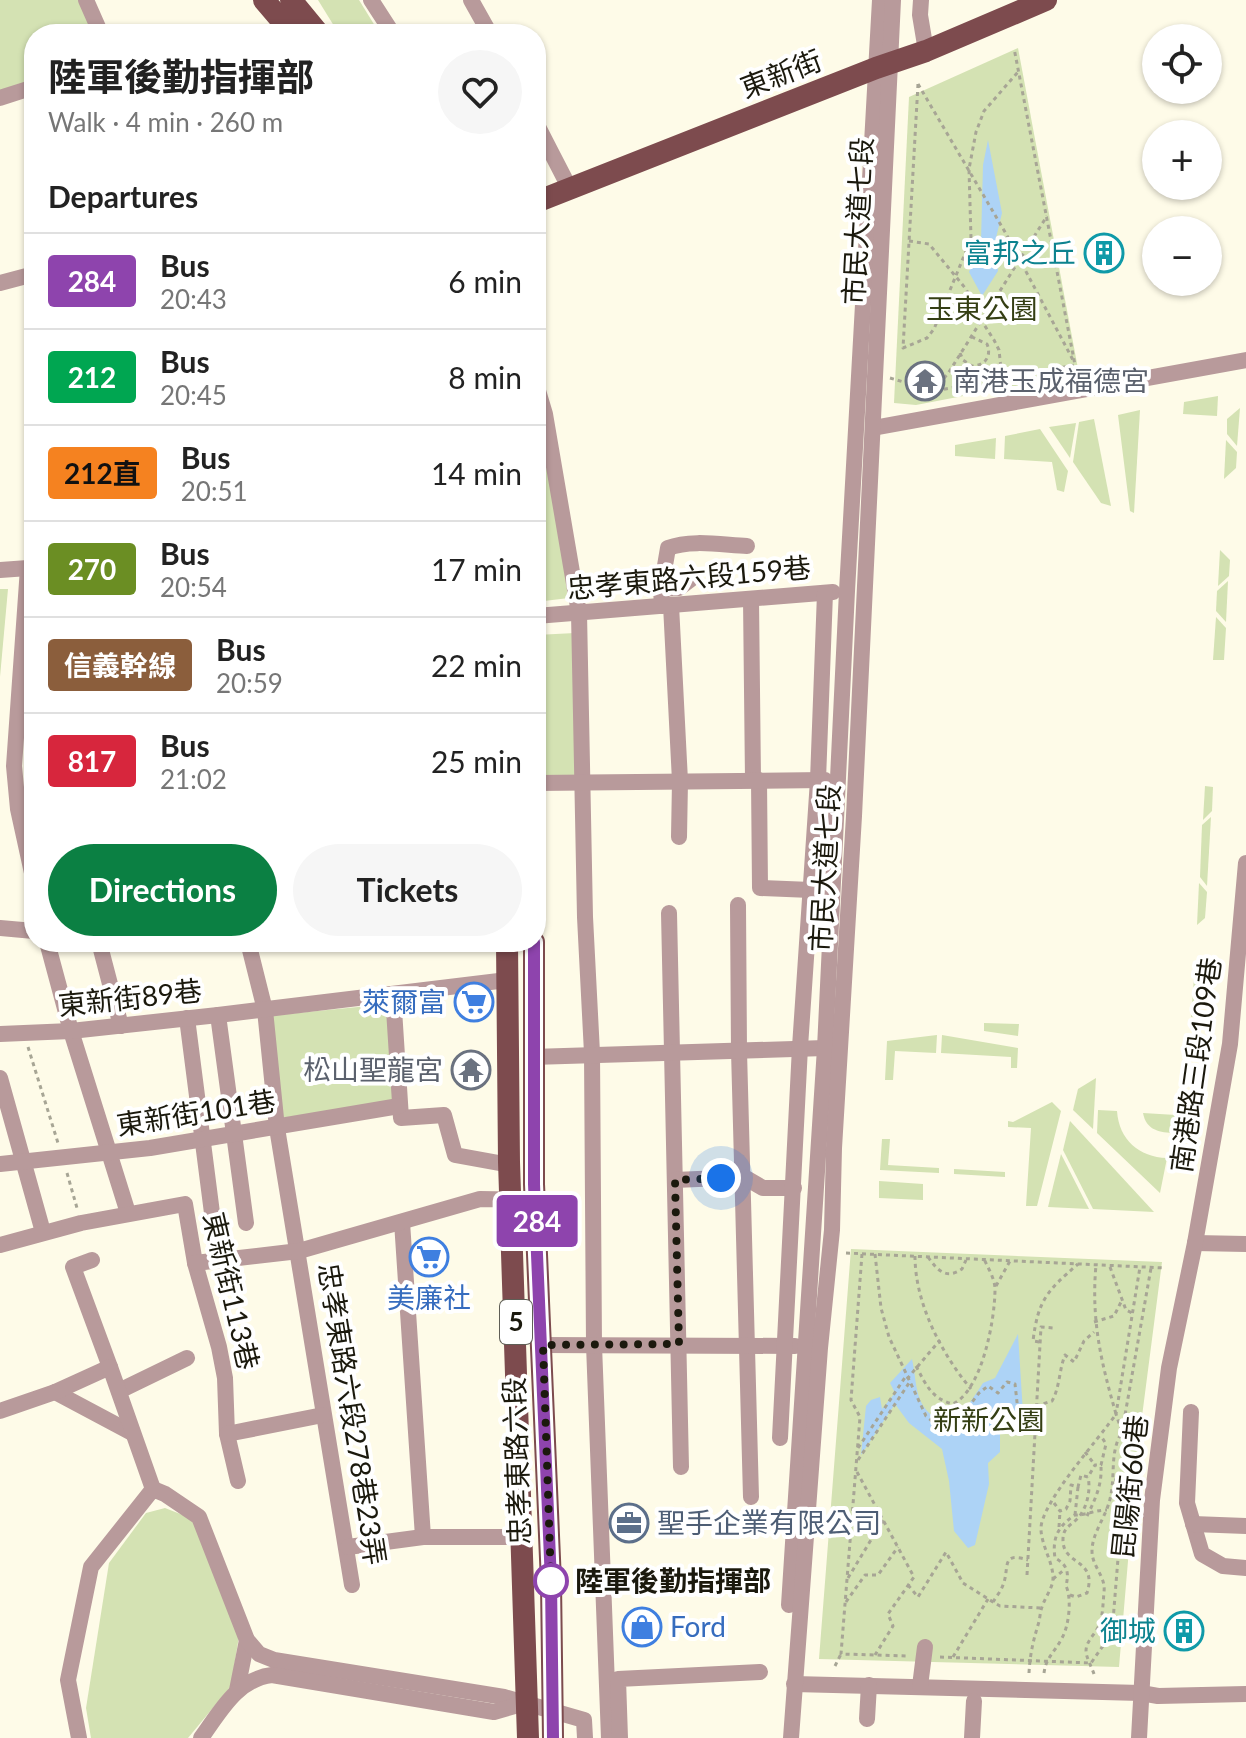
<!DOCTYPE html>
<meta charset="utf-8">
<style>
:root{--surface:#fff;--page:#f6f6f6;--text:#222;--muted:#767676;--line:#e0e0e0;--accent:#0b8043}
body{margin:0;font-family:Lato,"Noto Sans TC",sans-serif;background:var(--page);color:var(--text);height:100vh;display:flex;flex-direction:column;font-size:30px;white-space:nowrap}
*{box-sizing:border-box;margin:0}
p{font-size:26px;color:var(--muted)}
.icon{flex:none;width:44px;height:44px;fill:none;stroke:currentColor;stroke-width:2;stroke-linecap:round;stroke-linejoin:round}
.map{position:relative;flex:1;overflow:hidden}
.details{position:absolute;left:24px;top:24px;width:522px;height:928px;display:flex;flex-direction:column;background:var(--surface);border-radius:32px;box-shadow:0 2px 6px #0004}
.details>*{flex:none}
.badge{padding:0 16px;border-radius:6px;font-size:28px;line-height:52px}
.controls{position:absolute;left:1142px;top:24px;display:grid;gap:16px}
.controls a{display:grid;place-items:center;width:80px;height:80px;border-radius:50%;background:var(--surface);box-shadow:0 2px 6px #0004;font-size:40px}
.you{position:absolute;width:40px;height:40px;margin:-20px;border:6px solid #fff;border-radius:50%;background:#1a73e8;box-shadow:0 0 0 12px #1a73e833}
.map>.badge{position:absolute;translate:-50% -50%;box-shadow:0 0 0 4px #fff}
h2{padding:0 24px;font-size:30px;line-height:72px}
.round{display:grid;place-items:center;flex:none;width:84px;height:84px;border-radius:42px;background:var(--page)}
.overview{display:flex;align-items:center;justify-content:space-between;height:136px;padding:0 24px}
h1{font-size:38px;font-weight:700;line-height:60px}
.button{display:flex;gap:16px;margin-top:auto;padding:16px 24px}
.button a{flex:1;height:92px;border-radius:48px;background:var(--accent);color:#fff;font-size:32px;font-weight:700;line-height:92px;text-align:center}
.button a+a{background:var(--page);color:var(--text)}
ul{padding:0;list-style:none}
li{display:flex;align-items:center;gap:24px;height:96px;padding:0 24px;border-top:2px solid var(--line)}
li div{flex:1}
li b{display:block;font-size:30px}
li em{font-style:normal}
li .badge{min-width:88px;font-weight:700;text-align:center}
.map>svg:first-child{display:block}
</style>
<div class="map">
<svg width="1246" height="1738" viewBox="0 0 1246 1738">
<rect width="100%" height="100%" fill="#fefbe8"/>
<!-- green -->
<g fill="#d4e2b3">
<polygon points="0,0 83,0 99,34 34,34 34,84 0,95"/>
<polygon points="318,0 359,0 380,34 339,34"/>
<polygon points="1018,48 1079,374 916,405 894,403 909,97"/>
<polygon points="1218,396 1217,416 1183,414 1184,402"/>
<polygon points="536,402 577,597 536,602"/>
<polygon points="1240,408 1237,446 1227,434 1227,419"/>
<polygon points="1140,410 1134,513 1130,511 1118,415"/>
<polygon points="1094,419 1111,506 1101,503 1073,462 1079,422"/>
<polygon points="1076,423 1070,458 1049,427"/>
<polygon points="1040,429 1068,471 1064,492 1057,490 1052,462 1004,459 1005,436"/>
<polygon points="996,438 995,459 955,456 955,445"/>
<polygon points="1226,440 1237,452 1236,468 1224,479"/>
<polygon points="1220,550 1230,560 1229,576 1218,586"/>
<polygon points="1228,581 1226,622 1216,611 1217,591"/>
<polygon points="0,589 8,589 0,677"/>
<polygon points="1216,617 1226,628 1224,660 1213,660"/>
<polygon points="575,633 582,776 542,777 536,635"/>
<polygon points="1205,786 1213,787 1212,811 1203,820"/>
<polygon points="1211,817 1207,886 1200,877 1202,825"/>
<polygon points="1199,883 1207,892 1205,918 1197,925"/>
<polygon points="1195,964 1201,965 1196,1017 1191,1017"/>
<polygon points="388,1004 393,1101 282,1118 267,1016"/>
<polygon points="984,1023 1019,1024 1018,1036 984,1031"/>
<polygon points="937,1035 936,1053 895,1051 893,1080 885,1080 887,1041"/>
<polygon points="942,1035 1018,1048 1017,1068 1011,1068 1011,1057 941,1053"/>
<polygon points="1096,1078 1093,1129 1073,1110 1078,1089"/>
<polygon points="1052,1102 1061,1111 1037,1206 1026,1206 1031,1128 1008,1127 1008,1121 1013,1122"/>
<path d="M1098,1110L1117,1111C1119,1140 1139,1157 1167,1158L1160,1193L1097,1133Z"/>
<path d="M1143,1113L1176,1115L1172,1133C1157,1132 1146,1129 1143,1113Z"/>
<polygon points="1070,1121 1154,1212 1093,1209 1063,1150"/>
<polygon points="882,1139 890,1139 888,1165 939,1168 939,1173 880,1170"/>
<polygon points="1061,1154 1089,1209 1048,1207"/>
<polygon points="954,1169 1005,1172 1005,1177 954,1174"/>
<polygon points="879,1181 923,1184 923,1200 879,1198"/>
<polygon points="851,1249 1162,1262 1137,1455 1119,1667 819,1659"/>
<polygon points="165,1508 193,1519 239,1636 231,1686 188,1738 91,1738 86,1708 109,1563 146,1513"/>
</g>
<!-- water -->
<g fill="#add3f6">
<polygon points="988,140 1002,213 995,242 998,271 982,296 969,272 981,241 983,165"/>
<path d="M1018,1334L1023,1413L1000,1434V1452L988,1463L989,1484L975,1545L968,1548L954,1531L949,1481L942,1449L909,1423L895,1404L861,1455L866,1406L871,1400L880,1397L882,1409L895,1393L890,1383L912,1359C918,1386 913,1409 944,1422L961,1416L983,1383L995,1378Z"/>
</g>
<g fill="none" stroke-linecap="round" stroke-linejoin="round">
<!-- path -->
<g stroke="#a7a595" stroke-width="3" stroke-dasharray="4 4" stroke-linecap="butt">
<polyline points="918,84 903,348 927,338 934,329 971,239 969,169 976,132 984,111 1018,72"/>
<polyline points="918,84 1005,232 1073,360"/>
<polyline points="909,241 929,244 966,289 981,320 994,340 999,350 1002,378"/>
<path d="M960,353L963,360L972,366C985,366 992,356 987,344L972,337"/>
<polyline points="890,378 934,391 1075,365 1014,48"/>
<polyline points="934,391 949,372 1047,216"/>
<polyline points="28,1047 58,1143"/>
<polyline points="67,1173 77,1208"/>
<polyline points="846,1253 1165,1268"/>
<polyline points="862,1254 851,1400 860,1417 841,1654 909,1656"/>
<polyline points="875,1254 881,1308 889,1337 926,1416 937,1425 956,1423 979,1393 988,1386 998,1393 1007,1382 1015,1384 1018,1411 1023,1420 1035,1416"/>
<path d="M915,1256C915,1303 941,1353 971,1389"/>
<path d="M928,1257C937,1270 946,1280 962,1269L966,1260"/>
<polyline points="1110,1267 1126,1310 1132,1313"/>
<polyline points="996,1286 1010,1261"/>
<polyline points="1094,1322 1114,1316 1122,1300"/>
<path d="M1039,1342L1033,1341C1038,1300 1047,1291 1078,1264"/>
<path d="M916,1366C926,1385 932,1399 953,1404C982,1390 995,1320 995,1289C995,1279 988,1268 984,1259"/>
<polyline points="907,1379 940,1340"/>
<path d="M1036,1406L1052,1401C1060,1387 1059,1370 1065,1355L1074,1362L1084,1341L1094,1332"/>
<polyline points="1085,1452 1095,1465"/>
<polyline points="858,1460 909,1383"/>
<polyline points="857,1472 914,1577 888,1614 893,1626 875,1655"/>
<polyline points="1114,1480 1134,1480"/>
<polyline points="1054,1503 1060,1511 1066,1509 1070,1501 1071,1485 1078,1487 1081,1475 1088,1477 1095,1465 1101,1465 1106,1444 1101,1436"/>
<polyline points="1075,1515 1078,1487"/>
<path d="M1087,1516C1095,1500 1102,1485 1101,1467"/>
<polyline points="1059,1527 1060,1511"/>
<polyline points="1027,1575 1041,1327 1054,1328"/>
<polyline points="848,1578 883,1520"/>
<polyline points="1053,1579 1065,1569"/>
<polyline points="908,1585 918,1597 946,1552 963,1583 993,1602 1000,1606 1041,1608"/>
<path d="M1070,1595L1076,1597L1087,1593C1098,1558 1062,1566 1063,1539C1063,1528 1070,1526 1077,1519C1087,1509 1091,1490 1088,1477"/>
<polyline points="846,1602 865,1575 878,1575 898,1547"/>
<path d="M993,1602C996,1597 1001,1591 1003,1585C1010,1568 1000,1551 1028,1560"/>
<polyline points="940,1657 1091,1663 1112,1633 1127,1447 1122,1432 1151,1268"/>
<polyline points="953,1657 988,1599"/>
<polyline points="835,1666 841,1654"/>
<path d="M1029,1673C1030,1654 1033,1642 1038,1625C1040,1619 1040,1612 1042,1607C1045,1597 1053,1588 1053,1578C1053,1562 1042,1547 1041,1530C1039,1505 1099,1439 1116,1414C1101,1362 1091,1320 1096,1265"/>
<path d="M1044,1673C1046,1657 1055,1652 1062,1638C1069,1626 1072,1598 1066,1586C1069,1573 1068,1565 1055,1558C1052,1538 1058,1526 1075,1515C1087,1515 1095,1510 1107,1510"/>
<path d="M1094,1674C1092,1668 1086,1657 1086,1651C1086,1640 1097,1633 1100,1623C1103,1614 1103,1602 1104,1592C1106,1576 1092,1567 1092,1551C1092,1533 1106,1517 1110,1499C1116,1475 1109,1453 1122,1432L1116,1414L1140,1267"/>
</g>
<!-- minor -->
<g stroke="#b89a9b" stroke-width="16">
<polyline points="86,0 101,34"/>
<polyline points="371,0 393,34"/>
<polyline points="471,0 490,34"/>
<polyline points="921,0 920,15 926,51"/>
<polyline points="0,98 34,87"/>
<polyline points="536,123 570,189"/>
<polyline points="0,283 34,274"/>
<polyline points="536,384 545,414 579,613 585,917 592,1053 594,1345 609,1738"/>
<polyline points="873,428 1246,360"/>
<polyline points="28,568 14,766 18,809 34,882"/>
<polyline points="0,570 28,568 34,562"/>
<polyline points="661,589 679,588 691,579"/>
<polyline points="751,599 753,780"/>
<polyline points="671,605 680,781 679,837"/>
<path d="M662,606L661,589L668,548C691,539 723,545 747,546"/>
<polyline points="536,616 833,592"/>
<polyline points="759,780 760,888 811,890"/>
<polyline points="536,783 825,780"/>
<polyline points="738,905 739,1051 751,1497"/>
<polyline points="669,913 681,1467"/>
<polyline points="0,928 34,931"/>
<polyline points="47,942 71,1031 128,1213"/>
<polyline points="99,942 121,1026"/>
<polyline points="248,942 265,1010 277,1128 352,1585"/>
<polyline points="393,994 401,1118 444,1115 455,1155 499,1163 509,1162"/>
<polyline points="218,1015 246,1223"/>
<polyline points="187,1018 212,1213"/>
<polyline points="0,1034 71,1031 218,1015 507,980"/>
<polyline points="532,1057 825,1048"/>
<polyline points="0,1078 43,1232"/>
<polyline points="0,1164 150,1148 399,1106"/>
<polyline points="675,1180 744,1177 763,1188 794,1188"/>
<polyline points="402,1222 423,1537"/>
<polyline points="1195,1243 1246,1244"/>
<polyline points="0,1245 81,1223 185,1204 195,1263 219,1347 225,1378 227,1434 238,1481"/>
<polyline points="92,1260 73,1267 110,1367"/>
<polyline points="195,1263 299,1251 480,1199 536,1200"/>
<polyline points="543,1345 795,1346"/>
<polyline points="119,1391 187,1358"/>
<polyline points="55,1392 132,1433"/>
<polyline points="0,1411 55,1392 110,1367 153,1489"/>
<polyline points="1191,1412 1187,1503 1202,1554 1223,1566 1246,1568"/>
<polyline points="227,1434 323,1415"/>
<polyline points="780,1438 800,1047 818,780 825,593"/>
<polyline points="1193,1524 1246,1526"/>
<polyline points="348,1547 423,1537 522,1537"/>
<polyline points="789,1605 825,1048 847,591 880,0"/>
<polyline points="794,1684 1141,1693 1158,1696 1246,1694"/>
<polyline points="920,1686 925,1647"/>
<polyline points="237,1690 247,1640"/>
<polyline points="867,1719 869,1685"/>
<polyline points="79,1738 68,1680 91,1567 153,1489 165,1494 199,1517 247,1640 259,1654 274,1660 504,1697 584,1720 585,1738"/>
<path d="M201,1738C220,1712 237,1679 272,1675L494,1712L525,1703"/>
<polyline points="620,1738 618,1679 760,1672"/>
<polyline points="791,1738 820,1348 832,1230 834,1148 854,816 893,0"/>
<polyline points="972,1738 974,1701"/>
<polyline points="1139,1738 1152,1500 1169,1368 1195,1243 1230,1044 1246,863"/>
</g>
<!-- major -->
<g stroke="#7d4b4e" stroke-width="22">
<polyline points="264,0 293,34"/>
<polyline points="291,0 319,34"/>
<polyline points="536,202 876,68 926,51 1046,0"/>
<polyline points="507,942 509,1162 528,1738"/>
<polyline points="534,942 534,1184 551,1582 553,1738"/>
</g>
<!-- path-bridge -->
<polyline stroke="#a7a595" stroke-width="3" stroke-dasharray="4 4" stroke-linecap="butt" points="858,1448 906,1376"/>
</g>
<g fill="none" stroke-linecap="round" stroke-linejoin="round">
<!-- line casing -->
<g stroke="#fff" stroke-width="18">
<polyline id="line" points="534,942 534,1184 551,1582 553,1738"/>
</g>
<!-- line -->
<use href="#line" stroke="#8e44ad" stroke-width="12"/>
<!-- walk -->
<polyline stroke="#1b190d" stroke-width="8" stroke-dasharray="0 14.4" points="551,1581 543,1345 679,1344 675,1180 721,1178"/>
</g>
<!-- icons -->
<defs>
<g id="building-ring" transform="scale(2)"><circle r="9.5" fill="#fff" stroke="#0f9aa8" stroke-width="1.5"/><path d="M-4-6H4V6H1V3H-1V6H-4ZM-2.5-4.3h1.7v1.8h-1.7ZM.8-4.3h1.7v1.8H.8ZM-2.5-1h1.7V.8h-1.7ZM.8-1h1.7V.8H.8Z" fill="#0f9aa8"/></g>
<g id="temple-ring" transform="scale(2)"><circle r="9.5" fill="#fff" stroke="#6b7280" stroke-width="1.5"/><path d="M0-6L5-2H3V0L6.5 2.5H4V6H1.5V3h-3V6H-4V2.5H-6.5L-3 0V-2H-5Z" fill="#6b7280"/></g>
<g id="supermarket-ring" transform="scale(2)"><circle r="9.5" fill="#fff" stroke="#3f7fe0" stroke-width="1.5"/><path d="M-6-5.5h2.5l.6 2H6L4.5 2H-2.5L-4.4-4H-6ZM-1.5 3.2a1.3 1.3 0 1 0 .1 0ZM3 3.2a1.3 1.3 0 1 0 .1 0Z" fill="#3f7fe0"/></g>
<g id="office-ring" transform="scale(2)"><circle r="9.5" fill="#fff" stroke="#5c6f8a" stroke-width="1.5"/><path d="M-6-3h4V-5.5h4V-3h4V5H-6ZM-1-4.5V-3h2v-1.5ZM-6 0V1H6V0Z" fill="#5c6f8a"/></g>
<g id="shop-ring" transform="scale(2)"><circle r="9.5" fill="#fff" stroke="#3f7fe0" stroke-width="1.5"/><path d="M-5-2.5h2.3a2.7 3.5 0 0 1 5.4 0H5L5.5 6h-11ZM-1.5-2.5h3a1.5 2.3 0 0 0-3 0Z" fill="#3f7fe0"/></g>
</defs>
<g fill-rule="evenodd">
<use href="#building-ring" x="1104" y="253"/>
<use href="#temple-ring" x="925" y="381"/>
<use href="#supermarket-ring" x="474" y="1002"/>
<use href="#temple-ring" x="471" y="1070"/>
<use href="#supermarket-ring" x="429" y="1257"/>
<use href="#office-ring" x="629" y="1523"/>
<use href="#shop-ring" x="642" y="1627"/>
<use href="#building-ring" x="1184" y="1631"/>
</g>
<!-- markers -->
<circle fill="#fff" stroke="#8e44ad" stroke-width="4" cx="551" cy="1581" r="16"/>
<g text-anchor="middle" stroke-width="8" stroke-linejoin="round" paint-order="stroke">
<!-- shield labels -->
<rect fill="#fff" stroke="#5f5e56" stroke-width="2" x="500" y="1300" width="32" height="44" rx="6"/>
<g font-size="26" font-weight="bold" fill="#1b190d">
<text x="516" y="1331">5</text>
</g>
<!-- street labels -->
<g font-size="28" fill="#1b190d" stroke="#fff">
<text transform="translate(781 74) rotate(-21)" y="10">東新街</text>
<text transform="translate(858 221) rotate(-87)" y="10">市民大道七段</text>
<text transform="translate(689 578) rotate(-5)" y="10">忠孝東路六段159巷</text>
<text transform="translate(825 868) rotate(-87)" y="10">市民大道七段</text>
<text transform="translate(130 998) rotate(-6)" y="10">東新街89巷</text>
<text transform="translate(1196 1065) rotate(-82)" y="10">南港路三段109巷</text>
<text transform="translate(196 1113) rotate(-9)" y="10">東新街101巷</text>
<text transform="translate(231 1291) rotate(77)" y="10">東新街113巷</text>
<text transform="translate(352 1414) rotate(81)" y="10">忠孝東路六段278巷23弄</text>
<text transform="translate(517 1461) rotate(-92)" y="10">忠孝東路六段</text>
<text transform="translate(1130 1487) rotate(-84)" y="10">昆陽街60巷</text>
</g>
<!-- culture labels -->
<g font-size="28" fill="#0d838f" stroke="#fff" text-anchor="end">
<text x="1076" y="263">富邦之丘</text>
<text x="1156" y="1641">御城</text>
</g>
<!-- park labels -->
<g font-size="28" fill="#353f14" stroke="#fff">
<text x="982" y="319">玉東公園</text>
<text x="989" y="1430">新新公園</text>
</g>
<!-- worship labels -->
<g font-size="28" fill="#5b616d" stroke="#fff" text-anchor="start">
<text x="953" y="391">南港玉成福德宮</text>
<text x="443" y="1080" text-anchor="end">松山聖龍宮</text>
</g>
<!-- shop labels -->
<g font-size="28" fill="#366cbe" stroke="#fff" text-anchor="end">
<text x="446" y="1012">萊爾富</text>
<text x="429" y="1308" text-anchor="middle">美廉社</text>
<text x="670" y="1637" text-anchor="start">Ford</text>
</g>
<!-- service labels -->
<g font-size="28" fill="#4e5e75" stroke="#fff" text-anchor="start">
<text x="657" y="1533">聖手企業有限公司</text>
</g>
<!-- stop labels -->
<g font-size="28" font-weight="bold" fill="#1b190d" stroke="#fff" text-anchor="start">
<text x="575" y="1591">陸軍後勤指揮部</text>
</g>
</g>
</svg>
<div class="controls">
<a><svg class="icon" aria-label="locate" viewBox="0 0 24 24"><circle cx="12" cy="12" r="6"/><path d="M12 2v4M12 18v4M2 12h4M18 12h4"/></svg></a>
<a>+</a>
<a>−</a>
</div>
<div class="you" style="left:721px;top:1178px"></div>
<b class="badge" style="left:537px;top:1221px;background:#8e44ad;color:#fff">284</b>
<section class="details">
<div class="overview"><div><h1>陸軍後勤指揮部</h1><p>Walk · 4 min · 260 m</p></div><a class="round"><svg class="icon" aria-label="heart" viewBox="0 0 24 24"><path d="M12 20l-8-8c-3-5 5-10 8-4 3-6 11-1 8 4z"/></svg></a></div>
<h2>Departures</h2>
<ul>
<li><span class="badge" style="background:#8e44ad;color:#fff">284</span><div><b>Bus</b><p>20:43</p></div><em>6 min</em></li>
<li><span class="badge" style="background:#00a651;color:#fff">212</span><div><b>Bus</b><p>20:45</p></div><em>8 min</em></li>
<li><span class="badge" style="background:#f58220;color:#111">212直</span><div><b>Bus</b><p>20:51</p></div><em>14 min</em></li>
<li><span class="badge" style="background:#6b8e23;color:#fff">270</span><div><b>Bus</b><p>20:54</p></div><em>17 min</em></li>
<li><span class="badge" style="background:#8b5e3c;color:#fff">信義幹線</span><div><b>Bus</b><p>20:59</p></div><em>22 min</em></li>
<li><span class="badge" style="background:#d7263d;color:#fff">817</span><div><b>Bus</b><p>21:02</p></div><em>25 min</em></li>
</ul>
<div class="button"><a>Directions</a><a>Tickets</a></div>
</section>
</div>
